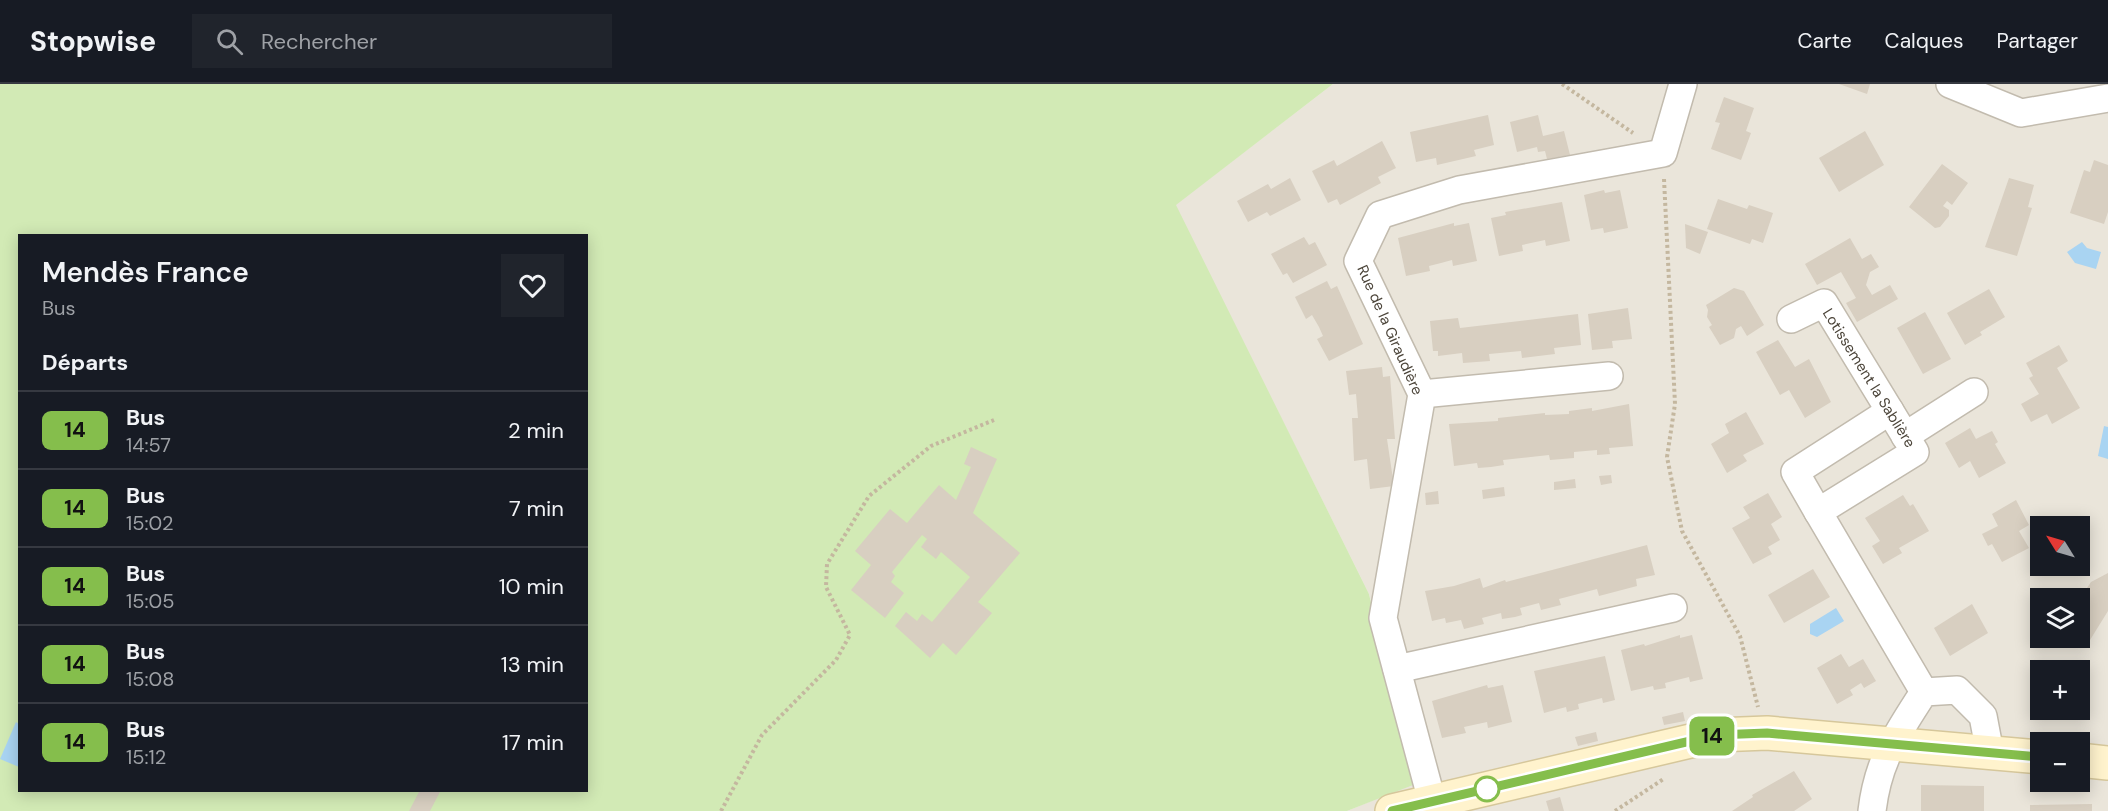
<!DOCTYPE html>
<html lang="fr">
<meta charset="utf-8">
<style>
:root{--surface:#171b24;--page:#20242c;--text:#f1f3f6;--muted:#9ea1a6;--line:#363941}
body{margin:0;font-family:"DM Sans",sans-serif;background:var(--page);color:var(--text);height:100vh;display:flex;flex-direction:column;font-size:22px;white-space:nowrap}
*{box-sizing:border-box;margin:0}
p{font-size:20px;color:var(--muted)}
.icon{flex:none;width:33px;height:33px;fill:none;stroke:currentColor;stroke-width:2;stroke-linecap:round;stroke-linejoin:round}
.map{position:relative;flex:1;overflow:hidden}
.drawer{position:absolute;left:18px;top:150px;width:570px;height:558px;display:flex;flex-direction:column;background:var(--surface);border-radius:0px;box-shadow:0 3px 15px #0003}
.drawer>*{flex:none}
.badge{padding:0 12px;border-radius:9px;font-size:21px;line-height:39px}
.needle{width:39px;rotate:307deg}
.controls{position:absolute;left:2030px;top:432px;display:grid;gap:12px}
.controls a{display:grid;place-items:center;width:60px;height:60px;border-radius:0px;background:var(--surface);box-shadow:0 3px 15px #0003;font-size:30px}
.map>.badge{position:absolute;translate:-50% -50%;box-shadow:0 0 0 3px #fff}
h2{padding:0 24px;font-size:22px;line-height:54px}
.round{display:grid;place-items:center;flex:none;width:63px;height:63px;border-radius:0px;background:var(--page)}
.head{display:flex;align-items:center;justify-content:space-between;height:102px;padding:0 24px}
h1{font-size:28px;font-weight:600;line-height:45px}
ul{padding:0;list-style:none}
li{display:flex;align-items:center;gap:18px;height:78px;padding:0 24px;border-top:2px solid var(--line)}
li div{flex:1}
li b{display:block;font-size:22px}
li em{font-style:normal}
li .badge{min-width:66px;font-weight:700;text-align:center}
header{display:flex;align-items:center;gap:36px;box-sizing:border-box;height:84px;padding:0 30px;background:var(--surface);border-bottom:2px solid var(--line)}
header strong{font-size:28px}
nav{display:flex;gap:33px;margin-inline-start:auto;font-size:21px}
.search{width:420px;height:54px;background:var(--page);display:flex;align-items:center;gap:15px;box-sizing:border-box;padding:0 21px;border-radius:0px;color:var(--muted);font-size:22px}
.map>svg:first-child{display:block}
</style>
<header>
<strong>Stopwise</strong>
<div class="search"><svg class="icon" aria-label="search" viewBox="0 0 24 24"><circle cx="10" cy="10" r="6"/><path d="M15 15l6 6"/></svg>Rechercher</div>
<nav><a>Carte</a><a>Calques</a><a>Partager</a></nav>
</header>
<div class="map">
<svg width="2108" height="727" viewBox="0 0 2108 727">
<rect width="100%" height="100%" fill="#f6f3ec"/>
<!-- residential -->
<path fill="#eae5da" fill-rule="evenodd" d="M1333,0H2108V727H1347L1413,700L1369,510L1175,121ZM2040,442H2079V482H2040ZM2040,514H2079V554H2040ZM2040,586H2079V626H2040ZM2040,658H2079V698H2040Z"/>
<!-- green -->
<path fill="#d2eab5" fill-rule="evenodd" d="M0,0H1333L1176,121L1369,510L1413,701L1347,727H0ZM20,152H586V706H20Z"/>
<!-- water -->
<g fill="#a9d4f2">
<polygon points="2082,158 2087,164 2101,168 2096,185 2075,179 2067,168"/>
<polygon points="2104,342 2108,343 2108,375 2098,372"/>
<polygon points="1836,524 1844,537 1817,553 1810,550 1810,540"/>
<polygon points="16,638 19,640 19,683 0,675"/>
</g>
<!-- building -->
<g fill="#d8cfc1">
<polygon points="1839,0 1870,0 1867,10"/>
<polygon points="1724,13 1754,24 1746,47 1751,49 1741,76 1711,65 1720,39 1715,38"/>
<polygon points="1488,31 1494,61 1474,66 1476,72 1437,81 1436,74 1416,78 1410,48"/>
<polygon points="1538,31 1543,52 1564,47 1570,71 1547,75 1545,67 1538,68 1537,63 1517,68 1510,38"/>
<polygon points="1865,47 1884,81 1839,108 1819,74"/>
<polygon points="1382,57 1396,84 1378,93 1381,99 1340,121 1337,115 1328,119 1312,87 1334,76 1337,82"/>
<polygon points="2094,76 2108,81 2108,128 2104,140 2070,129 2084,86 2090,88"/>
<polygon points="1942,80 1968,99 1952,121 1947,117 1943,122 1949,126 1949,132 1940,143 1935,144 1909,123"/>
<polygon points="1290,94 1301,116 1270,132 1267,128 1248,138 1237,117 1268,100 1271,105"/>
<polygon points="2009,94 2034,101 2028,123 2032,124 2017,172 1985,163"/>
<polygon points="1604,106 1605,109 1620,106 1628,144 1604,149 1603,144 1591,146 1584,111"/>
<polygon points="1718,115 1747,125 1749,121 1773,129 1763,159 1752,155 1750,160 1707,145"/>
<polygon points="1562,118 1570,157 1546,162 1545,156 1522,161 1523,167 1499,172 1491,134 1506,131 1505,128"/>
<polygon points="1454,139 1454,142 1469,139 1477,177 1453,182 1452,176 1441,179 1429,182 1430,187 1406,192 1398,154"/>
<polygon points="1685,140 1708,148 1700,170 1686,164"/>
<polygon points="1304,153 1309,161 1315,158 1327,181 1293,199 1287,189 1283,191 1271,170"/>
<polygon points="1850,154 1862,175 1871,170 1879,183 1870,188 1866,201 1872,211 1890,201 1898,215 1857,238 1846,219 1856,214 1841,188 1817,201 1805,180"/>
<polygon points="1327,197 1331,205 1337,202 1363,260 1329,277 1317,255 1323,252 1319,243 1312,231 1306,235 1295,213"/>
<polygon points="1734,204 1744,207 1764,241 1747,252 1741,242 1736,245 1734,254 1720,261 1709,243 1712,241 1707,233 1708,226 1706,221"/>
<polygon points="1989,205 2005,233 1980,248 1982,251 1965,261 1947,229"/>
<polygon points="1628,224 1632,255 1612,257 1613,264 1592,266 1588,230"/>
<polygon points="1925,228 1951,275 1923,290 1897,244"/>
<polygon points="1578,230 1581,261 1554,264 1555,270 1522,274 1521,267 1489,270 1490,277 1463,279 1462,269 1438,272 1438,267 1433,267 1430,237 1458,234 1460,244"/>
<polygon points="1778,256 1795,283 1809,275 1831,318 1805,334 1789,306 1780,311 1756,268"/>
<polygon points="2059,261 2068,277 2057,284 2080,324 2052,340 2047,330 2031,338 2021,320 2039,310 2029,294 2033,292 2026,279"/>
<polygon points="1382,283 1383,293 1390,292 1395,355 1387,355 1394,402 1370,405 1367,375 1354,377 1352,334 1358,334 1356,310 1349,311 1346,287"/>
<polygon points="1629,320 1633,362 1609,364 1610,370 1597,371 1597,366 1574,368 1574,374 1550,376 1549,371 1503,376 1504,381 1491,383 1478,384 1477,379 1454,382 1449,340 1498,337 1498,334 1545,329 1545,331 1569,330 1569,327 1592,324 1592,327"/>
<polygon points="1746,328 1764,360 1743,371 1747,377 1727,389 1711,360 1729,349 1725,340"/>
<polygon points="1970,344 1976,355 1992,347 1998,358 1995,360 2006,379 1979,394 1970,377 1959,384 1945,359"/>
<polygon points="971,363 997,375 973,429 1020,469 978,518 992,529 956,571 943,559 930,574 895,542 906,528 917,537 922,530 932,538 970,493 941,468 936,475 921,463 927,455 922,451 892,488 895,492 891,498 904,509 885,534 851,506 871,481 855,467 890,425 907,439 939,401 956,416 971,383 964,380"/>
<polygon points="1611,391 1612,399 1601,401 1599,392"/>
<polygon points="1575,395 1576,404 1554,406 1554,398"/>
<polygon points="1504,403 1505,412 1483,415 1482,406"/>
<polygon points="1438,407 1439,420 1426,421 1425,409"/>
<polygon points="1768,409 1782,433 1771,440 1780,456 1768,463 1772,470 1753,480 1732,444 1750,434 1743,423"/>
<polygon points="1903,411 1910,422 1913,420 1929,447 1899,464 1902,469 1883,480 1872,462 1880,457 1865,434"/>
<polygon points="2016,416 2029,441 2019,447 2029,464 2002,478 1992,460 1988,462 1982,450 1998,442 1992,430"/>
<polygon points="1647,461 1655,491 1636,495 1637,502 1599,512 1597,505 1559,515 1561,521 1541,526 1539,519 1520,524 1522,531 1515,533 1502,535 1501,529 1482,534 1484,540 1464,545 1461,536 1446,539 1445,534 1432,537 1425,507 1454,502 1480,494 1483,504 1505,496 1506,498 1533,491"/>
<polygon points="1813,485 1830,513 1784,539 1768,511"/>
<polygon points="2108,489 2108,527 2090,556 2079,549 2079,528 2084,520 2079,516 2091,498"/>
<polygon points="1972,520 1988,549 1950,572 1934,544"/>
<polygon points="1680,551 1680,554 1692,551 1703,595 1690,598 1689,593 1665,599 1666,604 1654,606 1653,602 1631,607 1621,566 1644,560 1645,562"/>
<polygon points="1841,570 1849,583 1863,575 1876,597 1864,604 1861,599 1850,606 1853,611 1837,620 1817,584"/>
<polygon points="1605,572 1615,616 1603,619 1602,614 1578,620 1579,625 1567,628 1566,623 1544,629 1534,587"/>
<polygon points="1487,601 1488,604 1503,601 1512,638 1488,644 1487,638 1464,643 1466,649 1442,654 1432,617"/>
<polygon points="1683,628 1685,637 1664,641 1662,633"/>
<polygon points="1596,648 1598,657 1578,662 1575,653"/>
<polygon points="1794,687 1812,715 1794,727 1732,727 1753,713 1752,711"/>
<polygon points="1921,701 1984,702 1984,727 1921,727"/>
<polygon points="420,706 441,706 430,727 409,727"/>
<polygon points="1560,713 1564,727 1549,727 1546,717"/>
<polygon points="2092,720 2092,727 2030,727 2030,721"/>
</g>
<g fill="none" stroke-linecap="round" stroke-linejoin="round">
<!-- street casing -->
<g stroke="#c2bbae" stroke-width="30">
<g id="street">
<polyline points="1950,0 2021,29 2108,14"/>
<polyline points="1791,235 1824,219 1915,368 1818,428 1924,608"/>
<polyline points="1422,310 1609,292"/>
<polyline points="1905,352 1974,308"/>
<polyline points="1818,428 1795,388 1890,327"/>
<polyline points="1397,585 1673,524"/>
<polyline points="1432,717 1383,534 1422,310 1358,177 1380,131 1459,106 1663,69 1683,0"/>
<path d="M1872,727C1878,676 1897,650 1924,608L1957,606L1983,632L1990,669"/>
</g>
</g>
<!-- secondary casing -->
<g stroke="#d6c79b" stroke-width="36">
<g id="secondary">
<polyline points="2079,676 2108,679"/>
<polyline points="1392,727 1716,651 1767,649 2040,673"/>
</g>
</g>
<!-- path -->
<g stroke="#c4b79f" stroke-width="4" stroke-dasharray="3 3" stroke-linecap="butt">
<polyline points="1562,0 1633,49"/>
<polyline points="1664,95 1675,320 1667,373 1682,447 1740,552 1758,623"/>
<polyline points="721,727 762,651 836,576 850,551 826,503 827,480 869,412 931,362 994,336"/>
<polyline points="1615,727 1665,694"/>
</g>
<!-- street -->
<use href="#street" stroke="#fff" stroke-width="27"/>
<!-- secondary -->
<use href="#secondary" stroke="#fff3cd" stroke-width="33"/>
</g>
<g fill="none" stroke-linecap="round" stroke-linejoin="round">
<!-- line casing -->
<g stroke="#fff" stroke-width="14">
<polyline id="line" points="1392,727 1716,651 1767,649 2040,673"/>
</g>
<!-- line -->
<use href="#line" stroke="#85be4c" stroke-width="9"/>
</g>
<!-- markers -->
<circle fill="#fff" stroke="#85be4c" stroke-width="3" cx="1487" cy="705" r="12"/>
<g text-anchor="middle" stroke-width="4.5" stroke-linejoin="round" paint-order="stroke">
<!-- street labels -->
<g font-size="15" fill="#4b4439" stroke="#fff">
<text transform="translate(1390 246) rotate(66)" y="5">Rue de la Giraudière</text>
<text transform="translate(1869 294) rotate(58)" y="5">Lotissement la Sablière</text>
</g>
</g>
</svg>
<div class="controls">
<a><svg class="needle" viewBox="-14 -14 28 28"><path d="M0-13l5 13h-10z" fill="#e53935"/><path d="M0 13l5-13h-10z" fill="#9ea1a6"/></svg></a>
<a><svg class="icon" aria-label="layers" viewBox="0 0 24 24"><path d="M12 4l9 5-9 5-9-5zM3 14l9 5 9-5"/></svg></a>
<a>+</a>
<a>−</a>
</div>
<b class="badge" style="left:1712px;top:652px;background:#85be4c;color:#111">14</b>
<section class="drawer">
<div class="head"><div><h1>Mendès France</h1><p>Bus</p></div><a class="round"><svg class="icon" aria-label="heart" viewBox="0 0 24 24"><path d="M12 20l-8-8c-3-5 5-10 8-4 3-6 11-1 8 4z"/></svg></a></div>
<h2>Départs</h2>
<ul>
<li><span class="badge" style="background:#85be4c;color:#111">14</span><div><b>Bus</b><p>14:57</p></div><em>2 min</em></li>
<li><span class="badge" style="background:#85be4c;color:#111">14</span><div><b>Bus</b><p>15:02</p></div><em>7 min</em></li>
<li><span class="badge" style="background:#85be4c;color:#111">14</span><div><b>Bus</b><p>15:05</p></div><em>10 min</em></li>
<li><span class="badge" style="background:#85be4c;color:#111">14</span><div><b>Bus</b><p>15:08</p></div><em>13 min</em></li>
<li><span class="badge" style="background:#85be4c;color:#111">14</span><div><b>Bus</b><p>15:12</p></div><em>17 min</em></li>
</ul>
</section>
</div>
